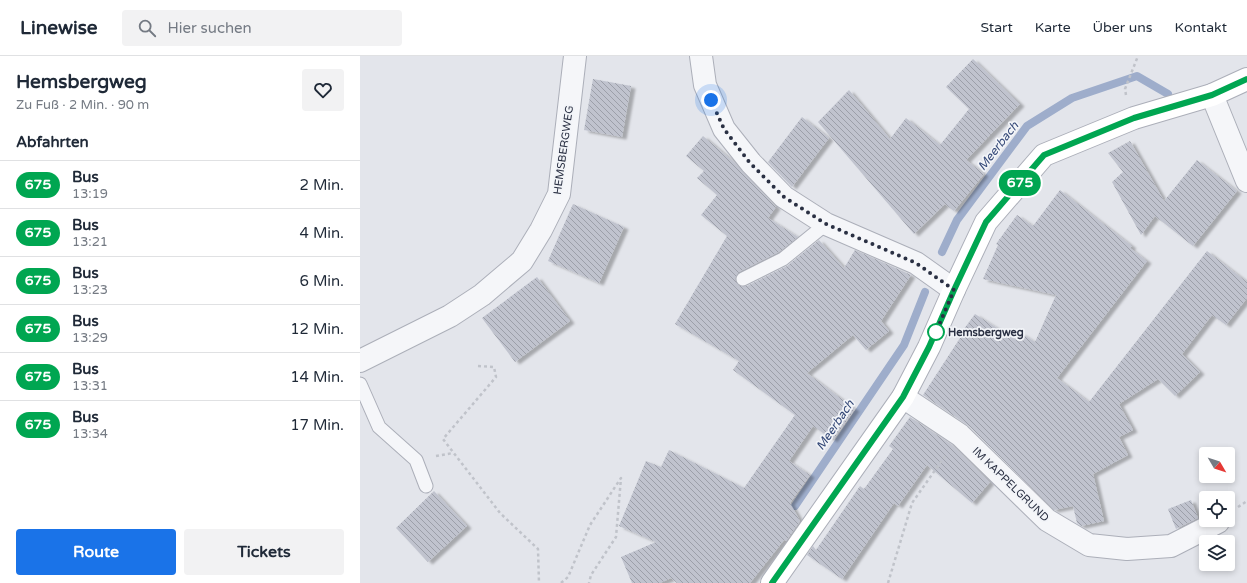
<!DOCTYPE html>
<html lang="de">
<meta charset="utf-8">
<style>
:root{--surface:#fff;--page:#f2f2f3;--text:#1f2937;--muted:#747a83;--line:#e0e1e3;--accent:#1a73e8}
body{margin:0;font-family:"Varela Round",sans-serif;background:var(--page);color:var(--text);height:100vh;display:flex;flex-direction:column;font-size:15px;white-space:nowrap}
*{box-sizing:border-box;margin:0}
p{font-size:13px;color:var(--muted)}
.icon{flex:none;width:22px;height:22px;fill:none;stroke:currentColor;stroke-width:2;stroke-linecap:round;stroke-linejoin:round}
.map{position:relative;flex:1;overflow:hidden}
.drawer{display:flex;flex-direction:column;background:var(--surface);width:360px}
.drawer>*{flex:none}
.badge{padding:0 8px;border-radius:13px;font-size:14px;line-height:26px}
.needle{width:26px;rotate:129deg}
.tools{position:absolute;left:839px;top:391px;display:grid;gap:8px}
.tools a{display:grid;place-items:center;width:36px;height:36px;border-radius:4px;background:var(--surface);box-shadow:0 2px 6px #0003;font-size:20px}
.you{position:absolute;width:20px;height:20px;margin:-10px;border:3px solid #fff;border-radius:50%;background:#1a73e8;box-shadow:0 0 0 6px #1a73e833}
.map>.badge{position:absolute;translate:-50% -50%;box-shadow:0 0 0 2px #fff}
h2{padding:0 16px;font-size:15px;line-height:36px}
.round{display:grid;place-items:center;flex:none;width:42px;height:42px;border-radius:4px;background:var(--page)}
.overview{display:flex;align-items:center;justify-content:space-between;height:68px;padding:0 16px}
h1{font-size:19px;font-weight:700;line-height:30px}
.primary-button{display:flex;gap:8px;margin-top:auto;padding:8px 16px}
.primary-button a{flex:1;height:46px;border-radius:4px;background:var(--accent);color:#fff;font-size:16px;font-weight:700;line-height:46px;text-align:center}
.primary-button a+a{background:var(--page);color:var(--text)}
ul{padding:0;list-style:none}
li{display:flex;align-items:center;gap:12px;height:48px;padding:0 16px;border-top:1px solid var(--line)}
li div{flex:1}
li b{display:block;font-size:15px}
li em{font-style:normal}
li .badge{min-width:44px;font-weight:700;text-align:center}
header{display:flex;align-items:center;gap:24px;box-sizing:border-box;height:56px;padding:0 20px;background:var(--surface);border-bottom:1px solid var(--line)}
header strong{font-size:19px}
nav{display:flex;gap:22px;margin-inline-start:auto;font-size:14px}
.search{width:280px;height:36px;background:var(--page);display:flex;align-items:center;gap:10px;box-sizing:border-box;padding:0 14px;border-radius:4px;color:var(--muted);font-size:15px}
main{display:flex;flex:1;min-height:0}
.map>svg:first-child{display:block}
</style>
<header>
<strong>Linewise</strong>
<div class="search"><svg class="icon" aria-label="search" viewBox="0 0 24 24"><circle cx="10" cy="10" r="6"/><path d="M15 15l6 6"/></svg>Hier suchen</div>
<nav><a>Start</a><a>Karte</a><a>Über uns</a><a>Kontakt</a></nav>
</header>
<main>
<section class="drawer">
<div class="overview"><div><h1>Hemsbergweg</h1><p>Zu Fuß · 2 Min. · 90 m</p></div><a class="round"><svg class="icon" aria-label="heart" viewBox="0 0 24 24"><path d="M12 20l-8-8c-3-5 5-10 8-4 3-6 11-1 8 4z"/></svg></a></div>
<h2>Abfahrten</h2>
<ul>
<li><span class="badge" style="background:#00a651;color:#fff">675</span><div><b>Bus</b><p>13:19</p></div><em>2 Min.</em></li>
<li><span class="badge" style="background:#00a651;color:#fff">675</span><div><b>Bus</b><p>13:21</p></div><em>4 Min.</em></li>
<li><span class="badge" style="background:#00a651;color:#fff">675</span><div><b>Bus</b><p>13:23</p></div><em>6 Min.</em></li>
<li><span class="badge" style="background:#00a651;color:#fff">675</span><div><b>Bus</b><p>13:29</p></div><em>12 Min.</em></li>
<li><span class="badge" style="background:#00a651;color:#fff">675</span><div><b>Bus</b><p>13:31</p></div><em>14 Min.</em></li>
<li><span class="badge" style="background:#00a651;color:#fff">675</span><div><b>Bus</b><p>13:34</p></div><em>17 Min.</em></li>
</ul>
<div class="primary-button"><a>Route</a><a>Tickets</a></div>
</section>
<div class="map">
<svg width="887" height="527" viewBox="0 0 887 527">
<defs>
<pattern id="building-back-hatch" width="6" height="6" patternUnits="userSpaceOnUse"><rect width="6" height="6" fill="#c0c3ce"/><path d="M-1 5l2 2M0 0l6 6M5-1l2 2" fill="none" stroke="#9c9fa9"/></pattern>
<filter id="shadow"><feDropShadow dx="4.5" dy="2.5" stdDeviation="1" flood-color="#0004"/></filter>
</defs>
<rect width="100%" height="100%" fill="#e3e5eb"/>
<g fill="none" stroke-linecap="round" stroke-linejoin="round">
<!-- stream -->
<g stroke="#9eadcb" stroke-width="8">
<polyline points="582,196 597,164 667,70 712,42 777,20 808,38"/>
<polyline points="435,450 544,289 565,236"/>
</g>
</g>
<!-- building -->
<g fill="url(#building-back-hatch)" filter="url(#shadow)">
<polygon points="613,3 660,48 606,104 624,118 594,155 585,148 554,178 458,66 489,34 530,83 546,62 580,89 609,53 586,31"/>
<polygon points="233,23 271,30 262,81 224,74"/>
<polygon points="442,61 469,82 432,131 408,106"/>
<polygon points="343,80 374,106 416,151 408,162 438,181 419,196 379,216 375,223 379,230 387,230 427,210 459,184 484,212 495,194 551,219 521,265 529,275 506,294 493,279 447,317 495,353 473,384 453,370 429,405 450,419 430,447 440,465 426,485 424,484 390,527 317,527 311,522 300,527 272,527 261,501 296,486 259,470 286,405 301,411 309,394 384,432 435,359 373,314 379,305 315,268 367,180 341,159 357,139 337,122 344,115 326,100"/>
<polygon points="770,85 804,145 837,104 877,135 833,190 795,160 781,179 752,126 763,116 748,97"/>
<polygon points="700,134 772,190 770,192 787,205 697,322 729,346 847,195 887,226 887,242 866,269 852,259 822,298 840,316 815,340 798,323 759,348 773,374 759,381 768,399 733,418 744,465 721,470 717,467 713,450 694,454 609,370 563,339 600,282 598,281 615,258 656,284 661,277 675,286 696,239 623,223 638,189 636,188 657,159 673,170"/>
<polygon points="213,148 264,171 239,227 188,205"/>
<polygon points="177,221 210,265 155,306 122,262"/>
<polygon points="550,361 592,389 630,426 612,447 567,409 538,450 534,447 482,523 447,499 453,490 456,494 500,430 504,433 533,393 529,390"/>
<polygon points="74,435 107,470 68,506 36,472"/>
<polygon points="831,444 838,462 816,473 808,453"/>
</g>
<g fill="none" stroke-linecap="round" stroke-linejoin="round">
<!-- lane casing -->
<g stroke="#acafb9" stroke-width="15">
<g id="lane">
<polyline points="383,223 423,203 466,168"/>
<polyline points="0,328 19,371 56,404 66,430"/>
</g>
</g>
<!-- street casing -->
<g stroke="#acafb9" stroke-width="24">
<g id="street">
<polyline points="341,0 345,29 364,73 391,107 424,141 466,168 556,207 594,234"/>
<polyline points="852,39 887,125"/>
<polyline points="0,305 90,260 122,239 162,205 181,174 199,138 215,0"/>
<polyline points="543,341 600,379 687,464 729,489 767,493 811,490 858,466"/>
</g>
</g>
<!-- secondary casing -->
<g stroke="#acafb9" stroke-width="24">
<polyline id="secondary" points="412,527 543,341 569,291 594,234 626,166 684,99 774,62 852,39 887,23"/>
</g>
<!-- path -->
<g stroke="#c0c3ca" stroke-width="2.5" stroke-dasharray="3 3" stroke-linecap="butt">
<polyline points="766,39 765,33 778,0"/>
<polyline points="118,310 134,311 136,321 83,383 140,457 178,493 179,527"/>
<polyline points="76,400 93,397"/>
<polyline points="878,451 887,445"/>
<polyline points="201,527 208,521 230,469 261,422 256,481 231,519 229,527"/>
<polyline points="528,527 552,447 585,400"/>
</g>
<!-- lane -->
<use href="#lane" stroke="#f5f6f9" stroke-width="13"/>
<!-- street -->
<use href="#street" stroke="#f5f6f9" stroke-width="22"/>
<!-- secondary -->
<use href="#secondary" stroke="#fff" stroke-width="22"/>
</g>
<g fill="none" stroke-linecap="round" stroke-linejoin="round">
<!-- line casing -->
<g stroke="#fff" stroke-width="9">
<polyline id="line" points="412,527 543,341 569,291 594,234 626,166 684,99 774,62 852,39 887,23"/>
</g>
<!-- line -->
<use href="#line" stroke="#00a651" stroke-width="6"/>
<!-- walk -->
<polyline stroke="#2a3043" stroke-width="4" stroke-dasharray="0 7.2" points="351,44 364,73 390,107 424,141 466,168 556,207 594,234 576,276"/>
</g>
<!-- markers -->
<circle fill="#fff" stroke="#00a651" stroke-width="2" cx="576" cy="276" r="8"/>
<g text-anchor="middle" stroke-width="3.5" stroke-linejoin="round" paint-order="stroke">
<!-- street labels -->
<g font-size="11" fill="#2a3043" stroke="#f2f4f8">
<text transform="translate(203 94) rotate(-82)" y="4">HEMSBERGWEG</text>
<text transform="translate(651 428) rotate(44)" y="4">IM KAPPELGRUND</text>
</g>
<!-- stop labels -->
<g font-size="11" font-weight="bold" fill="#2a3043" stroke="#f2f4f8" text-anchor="start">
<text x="588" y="280">Hemsbergweg</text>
</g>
<!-- water labels -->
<g font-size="12" font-style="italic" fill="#344877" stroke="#f2f4f8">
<text transform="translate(638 90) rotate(-52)" y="4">Meerbach</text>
<text transform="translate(475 369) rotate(-56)" y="4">Meerbach</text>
</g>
</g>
</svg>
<div class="tools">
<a><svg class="needle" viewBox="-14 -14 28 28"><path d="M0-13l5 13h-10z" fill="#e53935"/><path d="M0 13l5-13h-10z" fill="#747a83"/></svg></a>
<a><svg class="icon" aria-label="locate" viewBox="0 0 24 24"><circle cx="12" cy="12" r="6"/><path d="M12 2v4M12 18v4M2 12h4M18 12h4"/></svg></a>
<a><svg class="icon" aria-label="layers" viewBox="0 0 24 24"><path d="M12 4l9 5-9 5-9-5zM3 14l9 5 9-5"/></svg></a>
</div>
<div class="you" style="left:351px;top:44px"></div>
<b class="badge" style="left:660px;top:127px;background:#00a651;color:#fff">675</b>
</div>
</main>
